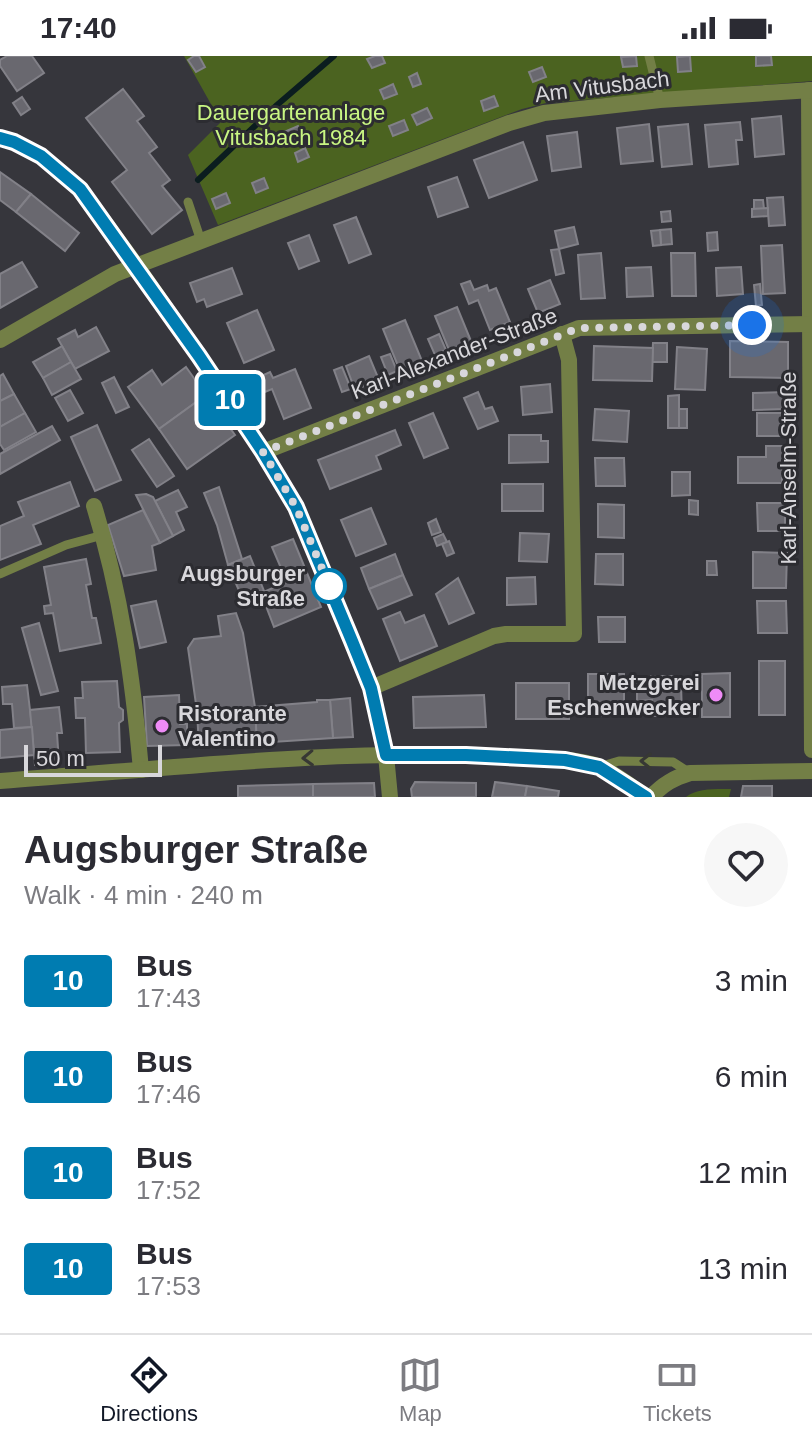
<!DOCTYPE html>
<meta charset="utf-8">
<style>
:root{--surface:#fff;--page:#f7f7f7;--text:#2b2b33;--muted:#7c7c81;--line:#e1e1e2;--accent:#111827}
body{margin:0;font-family:Arial,sans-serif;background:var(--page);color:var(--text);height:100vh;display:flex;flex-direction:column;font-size:30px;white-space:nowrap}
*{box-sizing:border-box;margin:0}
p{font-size:26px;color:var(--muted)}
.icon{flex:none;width:44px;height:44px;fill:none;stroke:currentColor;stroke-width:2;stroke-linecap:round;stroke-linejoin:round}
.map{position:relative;height:741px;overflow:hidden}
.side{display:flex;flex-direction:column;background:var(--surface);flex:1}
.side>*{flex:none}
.badge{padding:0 16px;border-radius:6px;font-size:28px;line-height:52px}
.scale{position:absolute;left:24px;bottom:20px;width:138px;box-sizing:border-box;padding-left:8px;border:4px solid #d8d7db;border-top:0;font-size:22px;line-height:28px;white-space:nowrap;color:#d8d7db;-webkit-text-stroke:6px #2c2c31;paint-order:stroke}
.you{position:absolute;width:40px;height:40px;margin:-20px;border:6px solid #fff;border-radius:50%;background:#1a73e8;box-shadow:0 0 0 12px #1a73e833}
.map>.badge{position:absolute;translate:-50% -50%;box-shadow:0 0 0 4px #fff}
.round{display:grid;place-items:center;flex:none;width:84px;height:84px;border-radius:42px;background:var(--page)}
.summary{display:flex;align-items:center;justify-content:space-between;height:136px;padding:0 24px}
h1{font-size:38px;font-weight:700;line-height:60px}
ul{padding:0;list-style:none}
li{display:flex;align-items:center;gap:24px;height:96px;padding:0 24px}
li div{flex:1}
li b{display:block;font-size:30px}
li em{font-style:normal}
li .badge{min-width:88px;font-weight:700;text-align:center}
.status{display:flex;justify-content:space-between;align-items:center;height:56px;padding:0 40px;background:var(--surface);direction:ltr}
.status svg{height:22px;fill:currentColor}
.tab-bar{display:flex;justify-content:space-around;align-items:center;height:112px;border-top:2px solid var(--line);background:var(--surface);font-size:22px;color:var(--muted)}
.tab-bar a{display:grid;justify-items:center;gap:4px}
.tab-bar .active{color:var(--accent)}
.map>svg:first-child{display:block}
</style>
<div class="status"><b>17:40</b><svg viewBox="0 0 49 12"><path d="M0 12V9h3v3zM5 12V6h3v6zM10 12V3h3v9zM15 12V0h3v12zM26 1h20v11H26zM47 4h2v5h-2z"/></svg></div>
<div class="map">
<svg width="812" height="741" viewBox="0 0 812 741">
<rect width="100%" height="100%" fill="#36363c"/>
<!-- green -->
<g fill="#4b6320">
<polygon points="184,0 812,0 812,25 546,47 522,53 218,169 188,99 221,66"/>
<path d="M731,733L729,741H686C697,732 716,733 731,733Z"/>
</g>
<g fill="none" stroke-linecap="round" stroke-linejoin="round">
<!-- stream -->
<polyline stroke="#0b1d1f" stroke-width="6" points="198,124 277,49 334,0"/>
</g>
<!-- building -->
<g fill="#69686f" stroke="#828188" stroke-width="2">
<polygon points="7,0 32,0 44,17 17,35 0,10 0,4"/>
<polygon points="194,0 199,0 205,11 196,16 188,4"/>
<polygon points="375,0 382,0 385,7 372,12 367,3"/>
<polygon points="636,0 637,10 623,11 621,1"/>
<polygon points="690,0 691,15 678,16 677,1"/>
<polygon points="756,0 771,0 772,9 756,10"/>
<polygon points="542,11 546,21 533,26 529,16"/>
<polygon points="417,17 421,28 413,31 409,21"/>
<polygon points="393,28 397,38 384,43 380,34"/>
<polygon points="123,33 144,60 137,65 157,91 149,97 170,124 162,130 182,154 152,178 112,126 127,114 86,62"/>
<polygon points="494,40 498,50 484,55 481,45"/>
<polygon points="22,41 30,53 21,59 13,47"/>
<polygon points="427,52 432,62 417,69 412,59"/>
<polygon points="781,60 784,98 755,101 752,63"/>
<polygon points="404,64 408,74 393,80 389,70"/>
<polygon points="740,66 742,84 736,84 738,108 709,111 705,69"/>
<polygon points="649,68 653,105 621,108 617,72"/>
<polygon points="688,68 692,108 662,111 658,71"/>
<polygon points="298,70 302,79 288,85 284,76"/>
<polygon points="577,76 581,111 552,115 547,80"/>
<polygon points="523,86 537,124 489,142 474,104"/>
<polygon points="305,92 309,101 298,106 295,97"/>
<polygon points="0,116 31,138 16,156 0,144"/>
<polygon points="457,121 468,151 438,161 428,131"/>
<polygon points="264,122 268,132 256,137 252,127"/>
<polygon points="226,137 230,147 216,153 212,143"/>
<polygon points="31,138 79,177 65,195 16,156"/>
<polygon points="783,141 785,169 769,170 767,142"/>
<polygon points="754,144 763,144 764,153 754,153"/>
<polygon points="768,152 768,160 752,161 752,153"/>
<polygon points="670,155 671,165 662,166 661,156"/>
<polygon points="356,161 371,198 349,207 334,169"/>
<polygon points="574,171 578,188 559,193 555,175"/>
<polygon points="671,173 672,188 661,189 660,174"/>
<polygon points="660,174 661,189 653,190 651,175"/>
<polygon points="717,176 718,194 708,195 707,177"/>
<polygon points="309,179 319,205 299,213 288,187"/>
<polygon points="782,189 785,237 763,238 761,190"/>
<polygon points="559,193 564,217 556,219 551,194"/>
<polygon points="601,197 605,242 581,243 578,199"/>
<polygon points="671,197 695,197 696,240 672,240"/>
<polygon points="22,206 37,231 0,252 0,218"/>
<polygon points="651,211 653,240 627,241 626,212"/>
<polygon points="741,211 743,238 717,240 716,212"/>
<polygon points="232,212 242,238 207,251 204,243 197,246 190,227"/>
<polygon points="550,224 560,248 538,257 528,233"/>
<polygon points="470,225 474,234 487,229 489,235 496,232 510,266 490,274 478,244 469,248 461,228"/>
<polygon points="760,228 762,249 756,250 754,229"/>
<polygon points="457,251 471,285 449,294 435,260"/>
<polygon points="257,254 274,294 244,307 227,267"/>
<polygon points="405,264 422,305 400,315 383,273"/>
<polygon points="96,271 109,295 75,313 58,283 75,274 78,281"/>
<polygon points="439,278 446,294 435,299 428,283"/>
<polygon points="730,285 788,286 788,322 730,321"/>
<polygon points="653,287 667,287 667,306 652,306"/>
<polygon points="62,290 71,306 43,322 33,306"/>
<polygon points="594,290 653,292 652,325 593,324"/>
<polygon points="677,291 707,293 705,334 675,333"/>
<polygon points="390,298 397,315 388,319 381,301"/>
<polygon points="369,300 379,324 355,334 346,310"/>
<polygon points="71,306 81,323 52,339 43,322"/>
<polygon points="186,311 206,339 159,373 128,331 152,314 162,329"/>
<polygon points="342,311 351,333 342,336 334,314"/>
<polygon points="295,313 311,352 284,363 272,333 265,336 259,321 270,316 273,322"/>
<polygon points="3,318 14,338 0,345 0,320"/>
<polygon points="114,321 129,351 116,357 102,327"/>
<polygon points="550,328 552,356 523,359 521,331"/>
<polygon points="70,334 83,357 68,365 55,342"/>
<polygon points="478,336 485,353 492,351 498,365 478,373 464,342"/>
<polygon points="785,336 785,353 753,354 753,337"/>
<polygon points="14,338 25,357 0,371 0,345"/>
<polygon points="206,339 235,379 187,413 159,373"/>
<polygon points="679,339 679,372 668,372 668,340"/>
<polygon points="595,353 629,355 627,386 593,384"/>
<rect x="679" y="353" width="8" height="19"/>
<polygon points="25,357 36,376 4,394 0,388 0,371"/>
<polygon points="433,357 448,392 424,402 409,367"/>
<rect x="757" y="357" width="28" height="23"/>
<polygon points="97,369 121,424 95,435 71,381"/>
<polygon points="52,370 60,384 0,418 0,398"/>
<polygon points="395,374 401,389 376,400 381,413 330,433 318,404"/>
<polygon points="509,379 541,379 541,385 548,385 548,406 509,407"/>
<polygon points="149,383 174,420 157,431 132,394"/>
<polygon points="766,390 782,390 782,427 738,427 738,401 766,401"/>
<polygon points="595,402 624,402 625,430 596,430"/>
<polygon points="672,416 690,416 690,439 672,440"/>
<polygon points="70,426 79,450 33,469 41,488 0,504 0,470 24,460 18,446"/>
<rect x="502" y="428" width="41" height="27"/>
<polygon points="219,431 242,503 228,509 217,469 204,437"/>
<polygon points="178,434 187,451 176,456 184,474 173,480 155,445"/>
<polygon points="146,438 153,441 173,480 160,487 136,439"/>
<polygon points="689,444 698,445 698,459 689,458"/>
<polygon points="757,447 785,447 785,475 758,475"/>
<polygon points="598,448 624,449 624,482 598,481"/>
<polygon points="371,452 386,488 356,500 341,464"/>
<polygon points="143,454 160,487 152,490 156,514 124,520 108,469"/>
<polygon points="436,463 441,476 432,479 428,467"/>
<polygon points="520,477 549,478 547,506 519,505"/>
<polygon points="443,478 447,486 437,490 434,482"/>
<polygon points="293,483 321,551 274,571 261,537 287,526 272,491"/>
<polygon points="449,485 454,497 447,500 442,488"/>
<polygon points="753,496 787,497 786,532 753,532"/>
<polygon points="395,498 403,519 369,533 361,512"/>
<polygon points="596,498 623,498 623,529 595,528"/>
<polygon points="250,500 264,535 243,544 228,509"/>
<polygon points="86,503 91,528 86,529 92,562 96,562 101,587 60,595 53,557 45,558 44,550 51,549 44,511"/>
<polygon points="707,505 716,505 717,519 707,519"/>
<polygon points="403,519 412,539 378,553 369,533"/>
<polygon points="535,521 536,548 507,549 507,522"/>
<polygon points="458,522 474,557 449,568 436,538"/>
<polygon points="156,545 166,586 140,592 131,550"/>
<polygon points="757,545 786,545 787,577 758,577"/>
<polygon points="400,556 405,567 424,559 437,590 400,605 383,563"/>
<polygon points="236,557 243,577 255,651 257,687 199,691 197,655 188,592 194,583 221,580 218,560"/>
<polygon points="598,561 625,561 625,586 599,586"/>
<polygon points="39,567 58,635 41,639 22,572"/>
<rect x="759" y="605" width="26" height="54"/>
<polygon points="730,617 730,661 702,661 702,618"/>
<rect x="588" y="618" width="36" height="42"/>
<polygon points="651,620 675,620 675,629 681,629 682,659 653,660 652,644 637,645 637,625 651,625"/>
<polygon points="117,625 119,651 123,654 123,664 119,667 120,696 86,697 85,662 76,662 75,642 83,642 82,626"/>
<rect x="516" y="627" width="53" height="36"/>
<polygon points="27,629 32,671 14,672 12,648 3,648 2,631"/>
<polygon points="179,639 180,668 187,668 187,689 147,690 144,641"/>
<polygon points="484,639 486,671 414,672 413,641"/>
<polygon points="350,642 353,681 333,682 330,644"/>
<polygon points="317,644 330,644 333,682 257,687 255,651 317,646"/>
<polygon points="59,651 62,677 57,677 59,707 35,709 30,654"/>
<polygon points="32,671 34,699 0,702 0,674"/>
<polygon points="415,726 476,727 476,741 412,741 411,733"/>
<polygon points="495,726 527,730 525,741 492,741"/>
<polygon points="374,727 375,741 313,741 313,728"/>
<polygon points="313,728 313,741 238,741 238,730"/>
<polygon points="527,730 559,735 558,741 525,741"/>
<polygon points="743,730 772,730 772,741 741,741"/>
</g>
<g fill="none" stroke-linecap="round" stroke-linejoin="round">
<!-- service -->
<g stroke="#737f46" stroke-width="9">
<polyline points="649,0 660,44"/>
<polyline points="188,146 201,185"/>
<polyline points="0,518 66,489 103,479"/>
<polyline points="602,710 619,705 673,706 690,717"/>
</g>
<!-- minor -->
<g stroke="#737f46" stroke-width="16">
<polyline points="809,34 812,694"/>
<polyline points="0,82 14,86 41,100 80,133 136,209 231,346 263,396 296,451 371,632 386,699 390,741"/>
<polyline points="0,284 115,218 509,67 544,57 660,44 812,34"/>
<polyline points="263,396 579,272 812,268"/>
<path d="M94,450C121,537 133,624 141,714"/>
<polyline points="371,632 494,580 506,578 574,578 569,304 562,278"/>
</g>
<!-- tertiary -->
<g stroke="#737f46" stroke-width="16">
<path d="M0,725C167,713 335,692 504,701C530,702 576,701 600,711C616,718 632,731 646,741"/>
<path d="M651,741C663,728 674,722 690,717L812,715"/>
</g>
</g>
<!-- one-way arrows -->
<defs><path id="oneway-chevron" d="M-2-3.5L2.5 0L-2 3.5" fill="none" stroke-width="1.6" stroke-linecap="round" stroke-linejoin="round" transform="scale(2)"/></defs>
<g stroke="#373834">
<use href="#oneway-chevron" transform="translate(308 702) rotate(178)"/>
<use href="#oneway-chevron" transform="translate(646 705) rotate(-179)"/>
</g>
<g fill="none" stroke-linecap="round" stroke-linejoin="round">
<!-- line casing -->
<g stroke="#fff" stroke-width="18">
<polyline id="line" points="0,82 14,86 41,100 80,133 199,300 263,396 296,451 352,585 371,632 386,699 466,699 565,704 599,711 646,741"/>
</g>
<!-- line -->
<use href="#line" stroke="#007cb1" stroke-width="12"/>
<!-- walk -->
<polyline stroke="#d8d7db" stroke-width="8" stroke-dasharray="0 14.4" points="329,530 331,534 296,451 263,396 579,272 752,269"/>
</g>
<!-- markers -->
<circle fill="#fff" stroke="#007cb1" stroke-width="4" cx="329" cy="530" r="16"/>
<g fill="#ef8bf7" stroke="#2c2c31" stroke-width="3">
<circle cx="716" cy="639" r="8"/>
<circle cx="162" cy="670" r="8"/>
</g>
<g text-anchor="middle" stroke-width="6" stroke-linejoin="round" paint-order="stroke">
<!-- street labels -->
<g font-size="22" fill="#d8d7db" stroke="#2c2c31">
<text transform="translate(602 30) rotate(-7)" y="8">Am Vitusbach</text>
<text transform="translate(454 297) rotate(-21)" y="8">Karl-Alexander-Straße</text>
<text transform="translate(788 412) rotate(-90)" y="8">Karl-Anselm-Straße</text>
</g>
<!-- park labels -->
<g font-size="22" fill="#c9f683" stroke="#2c2c31">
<text x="291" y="64">Dauergartenanlage<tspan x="291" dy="25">Vitusbach 1984</tspan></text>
</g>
<!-- stop labels -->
<g font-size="22" font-weight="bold" fill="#d8d7db" stroke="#2c2c31" text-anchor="end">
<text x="305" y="525">Augsburger<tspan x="305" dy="25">Straße</tspan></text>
</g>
<!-- poi labels -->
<g font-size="22" font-weight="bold" fill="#d8d7db" stroke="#2c2c31" text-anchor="end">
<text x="700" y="634">Metzgerei<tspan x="700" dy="25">Eschenwecker</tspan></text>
<text x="178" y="665" text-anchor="start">Ristorante<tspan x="178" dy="25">Valentino</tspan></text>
</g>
</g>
</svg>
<div class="scale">50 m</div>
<div class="you" style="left:752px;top:269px"></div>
<b class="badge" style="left:230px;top:344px;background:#007cb1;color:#fff">10</b>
</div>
<section class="side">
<div class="summary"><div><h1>Augsburger Straße</h1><p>Walk · 4 min · 240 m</p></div><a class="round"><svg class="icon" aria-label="heart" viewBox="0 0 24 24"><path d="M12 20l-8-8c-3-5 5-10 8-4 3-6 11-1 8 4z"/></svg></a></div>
<ul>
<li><span class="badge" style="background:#007cb1;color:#fff">10</span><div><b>Bus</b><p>17:43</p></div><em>3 min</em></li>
<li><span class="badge" style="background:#007cb1;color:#fff">10</span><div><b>Bus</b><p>17:46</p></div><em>6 min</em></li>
<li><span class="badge" style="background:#007cb1;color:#fff">10</span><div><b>Bus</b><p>17:52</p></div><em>12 min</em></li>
<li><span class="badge" style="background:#007cb1;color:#fff">10</span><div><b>Bus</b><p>17:53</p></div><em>13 min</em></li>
</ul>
</section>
<nav class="tab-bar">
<a class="active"><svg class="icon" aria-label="directions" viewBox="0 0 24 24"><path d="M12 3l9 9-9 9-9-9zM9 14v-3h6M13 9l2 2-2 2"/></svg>Directions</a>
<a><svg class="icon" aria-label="map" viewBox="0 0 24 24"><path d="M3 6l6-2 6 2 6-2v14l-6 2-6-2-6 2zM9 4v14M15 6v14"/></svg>Map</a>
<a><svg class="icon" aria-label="tickets" viewBox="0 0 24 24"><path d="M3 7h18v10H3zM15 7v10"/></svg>Tickets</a>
</nav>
